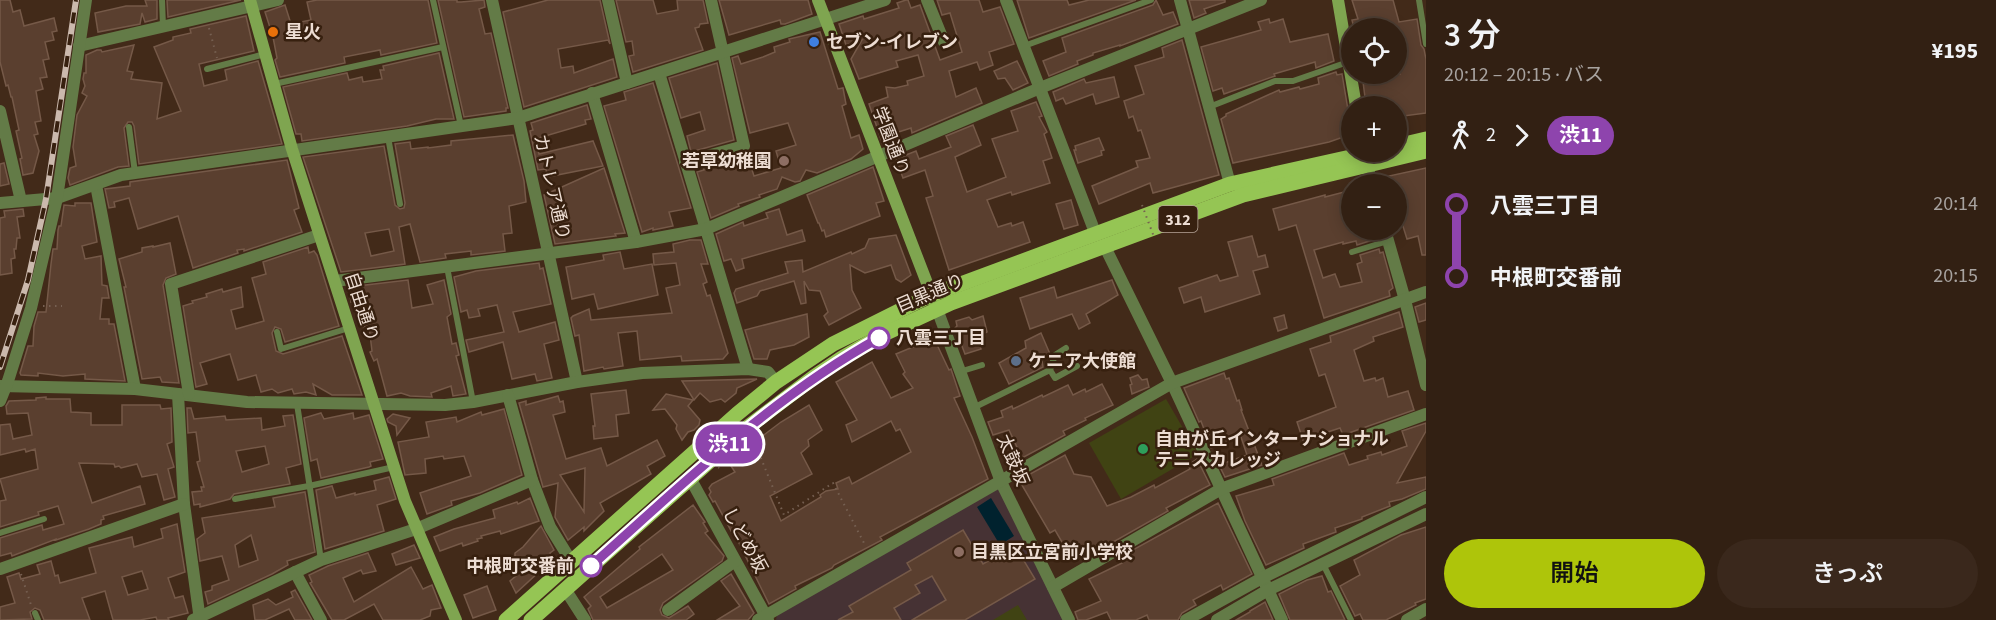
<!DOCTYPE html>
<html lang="ja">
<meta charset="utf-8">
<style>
:root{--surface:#322013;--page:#3a281c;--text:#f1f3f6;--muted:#a8a3a0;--line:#4d3e33;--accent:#aec50a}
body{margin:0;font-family:"Source Sans 3","Noto Sans JP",sans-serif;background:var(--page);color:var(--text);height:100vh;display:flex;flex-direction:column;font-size:22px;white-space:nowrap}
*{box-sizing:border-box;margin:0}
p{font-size:20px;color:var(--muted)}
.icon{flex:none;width:33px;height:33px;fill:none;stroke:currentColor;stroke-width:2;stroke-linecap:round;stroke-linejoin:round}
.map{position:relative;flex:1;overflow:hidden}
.details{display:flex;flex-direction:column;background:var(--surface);width:570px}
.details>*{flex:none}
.badge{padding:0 12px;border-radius:20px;font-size:21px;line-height:39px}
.fabs{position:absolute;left:1341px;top:18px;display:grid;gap:12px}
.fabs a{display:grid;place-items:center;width:66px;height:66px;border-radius:50%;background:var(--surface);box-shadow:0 3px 15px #0003,0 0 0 2px var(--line);font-size:30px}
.map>.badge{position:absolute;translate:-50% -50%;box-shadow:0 0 0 3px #fff}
.legs{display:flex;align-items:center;gap:9px;height:66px;padding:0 18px;font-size:20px}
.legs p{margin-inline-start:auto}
.summary{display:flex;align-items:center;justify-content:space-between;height:102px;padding:0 18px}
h1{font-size:33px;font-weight:600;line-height:45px}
.button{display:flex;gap:12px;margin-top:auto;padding:12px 18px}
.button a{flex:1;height:69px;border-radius:36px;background:var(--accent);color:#111;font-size:24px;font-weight:600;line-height:69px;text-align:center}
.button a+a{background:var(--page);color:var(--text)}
ul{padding:0 18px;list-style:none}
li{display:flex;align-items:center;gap:21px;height:72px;font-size:22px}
li i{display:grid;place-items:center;width:9px;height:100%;margin:0 8px;background:currentColor}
li i::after{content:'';width:15px;height:15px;margin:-8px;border:4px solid;border-radius:50%;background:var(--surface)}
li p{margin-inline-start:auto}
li:first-child i{background:linear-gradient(#0000 50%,currentColor 0)}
li:last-child i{background:linear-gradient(currentColor 50%,#0000 0)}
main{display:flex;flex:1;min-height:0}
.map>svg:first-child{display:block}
</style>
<main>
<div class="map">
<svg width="1426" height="620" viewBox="0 0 1426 620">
<rect width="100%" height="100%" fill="#422a19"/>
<!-- education -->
<polygon fill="#463234" points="999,488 1063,620 776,620 777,615"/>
<!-- green -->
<g fill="#404313">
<polygon points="1166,399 1198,454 1121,499 1089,443"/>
<polygon points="1018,605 1027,620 993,620"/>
</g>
<!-- water -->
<polygon fill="#00222e" points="991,498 1014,536 1000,545 977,507"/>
<!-- building -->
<g fill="#5a3f2f" stroke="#755948" stroke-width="1.5" fill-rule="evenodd">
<polygon points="0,0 10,0 13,12 20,10 24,26 54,18 57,31 52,32 54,40 45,42 49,59 43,60 47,77 40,78 43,89 36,91 41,121 35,122 38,134 34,135 39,151 33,173 23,175 20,159 22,158 16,131 19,130 12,97 11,97 8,85 6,86 0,62"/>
<polygon points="145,0 157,0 157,19 145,22 142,13 140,24 98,32 95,13 126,6 147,6"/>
<polygon points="167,0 241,0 168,17"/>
<polygon points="317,0 428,0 437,43 381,55 380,50 344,57 345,63 280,77 275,60 277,58 273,37 265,12 285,5 291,24 311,20 307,2"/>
<polygon points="438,0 457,0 457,2 461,2 484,0 485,7 479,9 485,34 491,33 508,108 506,108 506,111 464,117"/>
<polygon points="548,0 600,0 610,44 608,40 558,49 561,68 573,66 574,73 613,59 617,77 524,107 503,12"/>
<polygon points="616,0 653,0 657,14 678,10 677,0 703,0 708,23 700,24 699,27 695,28 703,50 633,72 629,56 634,55 632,41 626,42"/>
<polygon points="719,0 808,0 812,14 785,24 781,24 780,20 729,35"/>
<polygon points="906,0 908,0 911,8 920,5 940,60 962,52 950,13 942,15 937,0 979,0 983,12 1000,7 1014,44 989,52 993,65 980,70 977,62 949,71 956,97 976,88 982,103 912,133 911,128 889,135 892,142 883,145 869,104 888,97 886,87 895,88 908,85 907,81 924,76 918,55 896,61 898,67 859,79 851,59 862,40 846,45 839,24 863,16 864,19 899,8 897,3"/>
<polygon points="1017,0 1067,0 1069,5 1089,0 1136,0 1029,38"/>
<polygon points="1156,0 1163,15 1173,12 1178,24 1120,46 1120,45 1093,53 1093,55 1077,61 1078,64 1049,76 1043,61 1066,52 1062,38 1153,5"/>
<polygon points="1189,0 1225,0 1225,2 1204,9 1206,13 1194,18"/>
<polygon points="1352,0 1393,0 1399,22 1417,19 1421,45 1424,49 1426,59 1426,113 1396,117 1396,106 1368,106 1366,105 1362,74 1400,74 1396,55 1396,28 1354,28 1352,20 1358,19"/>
<polygon points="246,16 254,51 199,64 204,86 227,80 225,70 258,61 282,144 139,164 134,126 132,122 128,122 124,128 129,166 118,167 70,185 68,178 70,168 76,166 73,147 77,115 87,96 82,93 85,86 83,79 84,73 86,73 86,55 97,50 101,50 102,52 134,45 127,71 133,72 131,79 162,83 157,119 181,111 154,47 173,40 173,37 191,33 190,29"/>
<polygon points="1269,19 1270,23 1283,19 1290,42 1328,34 1334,61 1316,68 1315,62 1274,74 1275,76 1224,94 1222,88 1213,91 1201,47 1261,30 1258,22"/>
<polygon points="820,32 838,89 843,88 846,104 842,106 851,138 859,135 863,149 851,159 817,173 806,170 800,181 795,182 782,177 777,189 759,195 760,197 738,204 739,206 711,218 697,172 704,170 703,166 747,154 754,176 781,168 776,151 796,145 788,123 750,133 732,58 738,56 741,64 763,57 775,52 774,47 790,42 789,39"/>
<polygon points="1182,40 1219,175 1153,193 1150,183 1099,204 1092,186 1138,167 1136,161 1150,158 1141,130 1138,131 1133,116 1129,118 1124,101 1144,94 1135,66 1164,57 1162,48"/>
<polygon points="439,53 454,119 436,119 407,126 302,141 301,134 296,134 283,87 347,73 349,80 362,77 363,82 382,79 380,70 384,70 383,66"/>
<polygon points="1017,61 1028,83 1013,90 1005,78 998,79 994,71"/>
<polygon points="717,63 734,140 691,152 687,136 705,130 700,112 681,118 669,78"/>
<polygon points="1336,72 1337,75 1342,74 1352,134 1329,142 1233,163 1221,119 1226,116 1226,114 1279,90 1280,92 1299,87 1300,89 1319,84 1318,78"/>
<polygon points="1114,77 1119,97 1096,104 1093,94 1066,104 1063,98 1056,101 1053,92 1084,79 1086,83"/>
<polygon points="653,83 691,208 669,212 673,226 653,230 653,228 642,232 604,106 626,100 624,92"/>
<polygon points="1036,102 1042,116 1039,117 1047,132 1044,134 1052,158 1043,161 1050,183 1012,195 1011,192 987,200 998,227 1011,223 1012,226 1023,222 1030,242 949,270 926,198 933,196 925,170 903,178 896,159 916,151 919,159 951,147 946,136 973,125 981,145 955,157 967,192 1006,177 992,139 1018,131 1011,111"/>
<polygon points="587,105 591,119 585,120 586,124 535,139 539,154 593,141 603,166 547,177 546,169 538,170 530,131 533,130 531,123"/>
<path d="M513,135L524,181L526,202L509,206L512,233L503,234L505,251L471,255V251L445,254L446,258L420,262L410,224L399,227L405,264L341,272L303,157L384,146L395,205L400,209L404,208L405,203L395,144L410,142L411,149L428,147V148L451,145V141ZM389,229L394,251L371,256L365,233Z"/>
<polygon points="1099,138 1104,150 1101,151 1102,155 1078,163 1074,150 1076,150 1075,146"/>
<polygon points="287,160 299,208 294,210 302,232 244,251 244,249 237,250 238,253 193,268 178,216 138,229 129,198 114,202 115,207 109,208 105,189 130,186 130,182"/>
<polygon points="4,163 9,184 0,186 0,164"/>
<polygon points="873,167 884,201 876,203 880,216 826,237 824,230 822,231 819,223 818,223 807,195"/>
<polygon points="604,168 625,233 615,234 616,236 555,244 544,195"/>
<polygon points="1426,168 1426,255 1422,255 1418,236 1407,239 1396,204 1396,184 1391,184 1389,176"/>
<polygon points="1352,190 1352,230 1374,230 1376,239 1357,245 1356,241 1343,244 1343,242 1314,250 1323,278 1335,274 1340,287 1362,282 1357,264 1362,262 1360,255 1379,249 1380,253 1383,252 1393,288 1389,291 1390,296 1324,318 1296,225 1279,230 1273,209 1325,195 1325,197"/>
<polygon points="1071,200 1078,225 1064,229 1056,204"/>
<polygon points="75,203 91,203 97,242 82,246 85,259 101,256 102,285 107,286 109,298 102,298 100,319 109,319 109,324 114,324 125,381 85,379 85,374 63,376 38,373 38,376 21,375 20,373 28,346 33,346 34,326 38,312 46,312 51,264 53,249 57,249 58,230 59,226 61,226 64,205 75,206"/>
<polygon points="23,209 24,216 17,217 20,238 17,238 16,249 14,249 15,258 11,259 12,273 0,275 0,218 5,217 4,211"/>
<polygon points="779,209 787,235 802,230 805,241 742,259 744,268 736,271 731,259 724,261 716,234 743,222 744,226 768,218 766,213"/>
<polygon points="896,235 911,275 901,282 896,279 891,265 865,273 850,265 852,290 861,308 829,325 824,316 828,312 820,291 809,290 804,281 806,303 801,304 794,281 760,291 757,296 737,303 734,293 736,289 788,273 785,262 802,260 803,272 851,252 852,254 865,248 869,239"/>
<polygon points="1252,236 1258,257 1265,255 1268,267 1253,271 1260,294 1205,312 1201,297 1184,303 1179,288 1217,275 1220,281 1238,276 1228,242"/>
<polygon points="690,240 701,240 708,264 701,264 707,282 703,284 707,296 710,295 728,353 723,359 682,361 681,356 640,360 637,331 618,333 623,366 604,369 603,367 584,371 579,335 575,336 571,318 573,316 589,309 591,320 672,313 666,288 680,285 676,263 654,265 653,254 674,252 673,244"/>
<polygon points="170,243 176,274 166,278 163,285 179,383 162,382 160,377 142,379 124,287 126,287 119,259 142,252 142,248 153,246 153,247"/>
<polygon points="308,247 309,253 314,251 317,255 339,326 285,342 281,329 275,327 272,333 276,351 283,354 342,336 362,395 332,395 313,384 316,395 306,392 294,394 292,389 278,393 272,389 261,392 256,375 238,380 230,354 200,363 207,384 196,387 183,306 193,303 192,301 207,297 206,294 222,289 223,292 241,287 243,307 231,310 236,329 264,321 252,278 266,274 263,262"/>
<polygon points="620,252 624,269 652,264 658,295 598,309 594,294 572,299 566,267 604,260 603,255"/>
<polygon points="539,263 540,269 543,268 551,304 513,312 519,332 555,322 559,340 544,344 552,378 537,381 535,374 512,379 503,342 469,352 466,340 504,332 497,305 478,309 480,316 469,318 467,310 461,312 454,277 476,271"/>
<polygon points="408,280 412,308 433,304 427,285 444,280 451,314 447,317 452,344 456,343 459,355 456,356 466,394 453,396 451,386 431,393 432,397 410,396 401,393 387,396 377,359 374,361 370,352 372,351 369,326 362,327 361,319 358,320 356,301 351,302 349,287"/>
<polygon points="1112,280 1118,295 1086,314 1090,323 1079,329 1072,314 1030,329 1020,298 1054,287 1057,298"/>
<polygon points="1426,303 1426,320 1419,322 1415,307"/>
<polygon points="1399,312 1403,327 1373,337 1374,341 1354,350 1364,381 1375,378 1376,381 1383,378 1388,397 1408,391 1414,410 1343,435 1340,428 1303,440 1297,422 1336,407 1325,374 1319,376 1310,349 1331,342 1330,336"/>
<polygon points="807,314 809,337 794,345 770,350 767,359 754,359 745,330"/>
<polygon points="1284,315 1287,328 1278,331 1274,318"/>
<polygon points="983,316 987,332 984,334 985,336 978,339 981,349 965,354 955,328 957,326 956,321 969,317 972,320"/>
<polygon points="931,332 949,370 951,369 960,396 954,398 972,437 988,479 880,537 882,540 834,565 832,568 795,586 796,589 769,604 737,539 736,540 715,501 713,502 709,495 711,492 709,488 712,484 735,472 731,466 753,455 748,447 781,422 809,405 822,430 808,440 809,446 801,453 812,474 770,496 781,521 821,497 820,495 826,491 838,489 836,483 849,477 852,484 911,452 900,429 896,431 891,421 852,442 846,425 857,420 836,382 872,362 891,398 913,388 903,374 905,372 896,354 913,347 913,340"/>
<polygon points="1041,333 1050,354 1049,357 1042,360 1043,367 1009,384 999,363 1026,348 1025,341"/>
<polygon points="1224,373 1226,379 1229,378 1237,401 1239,400 1242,410 1241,410 1262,465 1225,477 1219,465 1247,455 1241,437 1211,448 1201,421 1199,422 1184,388"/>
<polygon points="1138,375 1142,380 1147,379 1149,387 1132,394 1130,385 1132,384 1130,378"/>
<polygon points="757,379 737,388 736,393 725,402 721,399 710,402 700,393 694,400 682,381"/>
<polygon points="1102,384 1113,405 1085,418 1086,420 1063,431 1065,435 1022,458 1009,430 993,435 988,422 1003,417 1001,411 1012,406 1013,409 1042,395 1043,397 1068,385 1073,395 1085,389 1086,392"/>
<polygon points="626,390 629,413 616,415 618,436 594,439 593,426 595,426 591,394"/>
<polygon points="666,394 693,400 688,406 700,420 699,425 694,430 688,432 682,440 676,429 677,425 665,409 653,410"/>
<path d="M558,396L560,402L563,401L565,412L553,415L566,459L601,448L607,466L657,440L665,456L647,466L651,474L600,503L604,511L584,531V527L568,540L555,517L558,483L543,487L519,403L526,401V405ZM585,468L584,512L560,475Z"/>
<polygon points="46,397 46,399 70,399 71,412 91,413 91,425 122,425 122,405 160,405 161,409 171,408 172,442 167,444 174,467 168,469 175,497 164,500 157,474 142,477 137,464 121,468 119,466 115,467 114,464 79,463 92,503 140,486 145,504 103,516 104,519 101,520 101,524 89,529 56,540 56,539 12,556 11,553 0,556 0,538 42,525 43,530 64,524 58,506 38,512 39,515 0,527 0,501 6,500 0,479 38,469 35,449 26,452 25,449 0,455 0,425 10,424 13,439 32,435 28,413 7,414 6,406 9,401 36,400 36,398"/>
<path d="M187,408H191L194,419L225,416L226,420L261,418L262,430L285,426L283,416L293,415L301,464L286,468L290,484L234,494L230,499L200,507V504L194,505L192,492L202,491L201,487H204L197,462L200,461L196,432L188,433ZM265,446L269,464L242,472L236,451Z"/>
<polygon points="504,409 522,475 480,493 451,501 452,505 427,514 420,493 471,476 464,456 444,459 443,456 425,459 426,473 405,475 398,442 429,437 426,422 456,417 457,422 481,412 482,415"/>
<polygon points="321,413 324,419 353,413 354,419 369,415 383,459 370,462 371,466 369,467 321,478 317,459 311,461 304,418"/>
<polygon points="393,414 410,418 397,435 396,426 388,422 387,419"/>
<polygon points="1426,423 1426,431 1397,483 1426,477 1426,489 1402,499 1389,502 1390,506 1362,517 1362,519 1335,528 1336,532 1303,544 1304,548 1266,565 1245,521 1236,496 1274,485 1272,479 1344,453 1349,465 1368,459 1367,456 1381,452 1382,455 1407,446 1402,431"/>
<polygon points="1016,451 1021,460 1009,467 1003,456"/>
<polygon points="1065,455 1074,474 1091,477 1107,506 1131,497 1154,485 1155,488 1190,469 1188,465 1197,459 1210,485 1166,508 1168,511 1108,545 1106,542 1073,561 1055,530 1050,533 1019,480"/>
<polygon points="389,477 396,499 377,505 384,531 325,549 316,490 332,486 336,498 355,493 355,495 376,490 374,481"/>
<path d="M305,492L315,552L287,561L288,565L272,574L208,604L205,592L212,590V586L229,580L222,556L200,561L197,539L205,533L202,518L275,507L273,498ZM251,535L258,560L239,567L235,545Z"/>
<polygon points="530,498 539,521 501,534 500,531 481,536 482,538 477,539 478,541 463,546 462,543 440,551 434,537 454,529 495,518 493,510 517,502 518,504"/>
<polygon points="1218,503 1252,574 1223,590 1221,585 1193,600 1196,605 1182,613 1178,620 1149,620 1147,615 1136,620 1111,620 1107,612 1086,620 1078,620 1075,612 1101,601 1089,579 1122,563 1120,557"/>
<path d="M693,505L705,522L703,523L708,531L705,533L724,556L722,561L663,603L660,610L662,615L669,618L688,606L694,614L686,620H593L588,609L591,606L584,597L640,549L639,547ZM662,554L673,570L607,608L600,597Z"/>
<path d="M177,524L185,572L168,578L175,598L183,596L188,613L168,618L169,620H157L156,617L140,620H113L105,591L82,598L90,620H44L40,610L35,608L30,612L32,619L0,620V607L15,603L7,577L19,573L21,579L40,574L37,565L51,561L55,576L58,575L60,583L96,573L89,548L132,537L134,547L163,538L161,529ZM142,571L148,589L128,595L122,577Z"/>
<polygon points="541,526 554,550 550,553 553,559 516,593 510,581 516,576 510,567 515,560 515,553 523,547"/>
<polygon points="1426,527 1426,599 1415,603 1416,605 1386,620 1363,620 1360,614 1355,616 1340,586 1360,575 1354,560 1401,535"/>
<polygon points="963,530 983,564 1015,546 1035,579 965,620 912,620 946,600 932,576 915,585 920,593 894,608 901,620 838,620 853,612 849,606 911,570 907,563"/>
<polygon points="414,545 420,558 396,565 392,554"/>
<polygon points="368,553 376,571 363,574 361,570 343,578 354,602 411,567 423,589 432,585 441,608 431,610 430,616 420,620 383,620 374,604 344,620 332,620 310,583 312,582 309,575 328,566"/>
<polygon points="731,574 754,613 748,620 717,620 740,606 721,581"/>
<polygon points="1322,576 1328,592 1331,591 1345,620 1290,620 1279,594 1307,580"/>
<polygon points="487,586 496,610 473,618 464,595"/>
<polygon points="295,590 312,620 295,620 289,609 265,620 255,620 253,605 268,599 276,605 293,597 291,592"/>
<polygon points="1265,602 1273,620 1236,620 1250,612 1250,611"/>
</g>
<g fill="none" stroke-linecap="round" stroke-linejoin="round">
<!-- path -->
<g stroke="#766052" stroke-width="2" stroke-dasharray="1.5 4.5" stroke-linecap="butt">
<polyline points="209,28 217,58"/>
<polyline points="43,306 62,306"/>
<polyline points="754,441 784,515 833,483 865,545"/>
<polyline points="21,574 31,605"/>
</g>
<!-- lane -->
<g stroke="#637b47" stroke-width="6">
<polyline points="162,0 163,26"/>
<polyline points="433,0 461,126"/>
<polyline points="1419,0 1426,44"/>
<polyline points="1024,46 1151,0"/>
<polyline points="207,69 265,54"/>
<polyline points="274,84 443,47"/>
<polyline points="1209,107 1275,81 1293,81 1348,62"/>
<polyline points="129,127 135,173"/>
<polyline points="388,137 400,204"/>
<polyline points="1352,252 1388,241"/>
<polyline points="447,267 473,402"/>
<polyline points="277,332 281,349 349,328"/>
<polyline points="1050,370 1055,378 1077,366"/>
<polyline points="959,372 982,365"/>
<polyline points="297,404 321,560"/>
<polyline points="973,408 1050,370 1055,355 1066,348"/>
<polyline points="235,499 309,486 394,467"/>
<polyline points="0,533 44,519"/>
<polyline points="1323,564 1351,620"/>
<polyline points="35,613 38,620"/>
</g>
<!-- street -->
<g stroke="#637b47" stroke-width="12">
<polyline points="492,0 577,382"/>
<polyline points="608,0 627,83"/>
<polyline points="927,0 944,42"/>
<polyline points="1006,0 1096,235"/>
<polyline points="1180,0 1230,184"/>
<polyline points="79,46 278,0"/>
<polyline points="659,73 748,369"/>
<polyline points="592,93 636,242"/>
<polyline points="0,111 21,201"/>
<polyline points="1365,157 1372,184"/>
<polyline points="685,162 744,146 711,0"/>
<polyline points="96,185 135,389"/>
<polyline points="0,203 57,198 121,175 518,118 885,0"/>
<polyline points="1385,230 1405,300 1426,385"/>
<polyline points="1105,247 1172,383 1282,620"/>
<polyline points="335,281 636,242 706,229 1040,88 1261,0"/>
<polyline points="937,309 1001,482 1069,620"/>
<polyline points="0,386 135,389 247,402 445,405 473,402 577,382 642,373 748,369 768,372 776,382"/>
<polyline points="178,394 184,504 200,620"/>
<polyline points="189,394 171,284 319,235"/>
<polyline points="508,395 532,480 550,527 571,561"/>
<polyline points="0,401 8,381 31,308 57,198 86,0"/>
<polyline points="690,478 768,620"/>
<polyline points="0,569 184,504"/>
<polyline points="295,572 321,620"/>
<polyline points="1053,587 1221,489 1426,414"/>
<polyline points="565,589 585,620"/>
<polyline points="668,610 735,561"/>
<polyline points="193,620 321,560 416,529 532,480"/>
<polyline points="758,620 1172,383 1426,292"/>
<polyline points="1186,620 1262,578 1426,497"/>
<polyline points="1217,620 1268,590 1426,514"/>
<polyline points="1407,620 1426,609"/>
</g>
<!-- secondary -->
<g stroke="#7fa550" stroke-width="12">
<polyline points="250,0 292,149 405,501 456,620"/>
<polyline points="818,0 937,309"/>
<polyline points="1338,0 1356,106"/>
</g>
<!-- primary -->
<g stroke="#95c554" stroke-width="15">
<polyline points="1396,146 1426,139"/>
<polyline points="506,620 737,414 776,382 833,344 931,295 1230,184 1373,152"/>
<polyline points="531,620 748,427 814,377 842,358 884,334 951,303 1243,195 1426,151"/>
</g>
<!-- rail casing -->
<g stroke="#cbb9ad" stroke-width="6">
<polyline id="rail" points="0,367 28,280 46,199 76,0"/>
</g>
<!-- rail -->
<use href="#rail" stroke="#37200f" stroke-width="4" stroke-dasharray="11" stroke-linecap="butt"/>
<!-- path-bridge -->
<g stroke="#766052" stroke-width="2" stroke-dasharray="1.5 4.5" stroke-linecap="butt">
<polyline points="1142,205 1154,237"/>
<polyline points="694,441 719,468"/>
</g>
</g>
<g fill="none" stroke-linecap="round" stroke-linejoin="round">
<!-- line-1 casing -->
<g stroke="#fff" stroke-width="14">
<path id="line-1" d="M591,566C683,484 771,398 879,338"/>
</g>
<!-- line-1 -->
<use href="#line-1" stroke="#8e44ad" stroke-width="9"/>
</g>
<!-- markers -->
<circle fill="#e8710a" stroke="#37200f" stroke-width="2" cx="273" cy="32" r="6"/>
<circle fill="#3f7fe0" stroke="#37200f" stroke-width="2" cx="814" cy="42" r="6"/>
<g fill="#8d6e63" stroke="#37200f" stroke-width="2">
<circle cx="784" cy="161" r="6"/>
<circle cx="959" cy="552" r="6"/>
</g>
<g fill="#fff" stroke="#8e44ad" stroke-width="3">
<circle cx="879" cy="338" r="10"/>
<circle cx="591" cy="566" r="10"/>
</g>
<circle fill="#5c6f8a" stroke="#37200f" stroke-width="2" cx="1016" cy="361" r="6"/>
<circle fill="#2e9e5b" stroke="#37200f" stroke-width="2" cx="1143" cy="449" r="6"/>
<g text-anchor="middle" stroke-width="5" stroke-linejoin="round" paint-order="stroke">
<!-- shield labels -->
<rect fill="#37200f" stroke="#b6a498" stroke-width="1.5" x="1158.5" y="206" width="39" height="26" rx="4.5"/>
<g font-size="16" font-weight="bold" fill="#edddd3">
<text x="1178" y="225">312</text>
</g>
<!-- poi labels -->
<g font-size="18" font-weight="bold" fill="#edddd3" stroke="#37200f" text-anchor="start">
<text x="285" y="38">星火</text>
<text x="826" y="48">セブン-イレブン</text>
<text x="772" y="167" text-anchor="end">若草幼稚園</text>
<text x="1028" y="367">ケニア大使館</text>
<text x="1155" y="445">自由が丘インターナショナル<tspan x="1155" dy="21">テニスカレッジ</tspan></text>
<text x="971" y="558">目黒区立宮前小学校</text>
</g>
<!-- street labels -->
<g font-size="18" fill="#edddd3" stroke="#37200f">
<text transform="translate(891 141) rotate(69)" y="6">学園通り</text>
<text transform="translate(552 187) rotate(77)" y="6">カトレア通り</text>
<text transform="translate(930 293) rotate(-23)" y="6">目黒通り</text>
<text transform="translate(362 307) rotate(72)" y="6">自由通り</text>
<text transform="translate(1013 460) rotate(67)" y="6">太鼓坂</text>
<text transform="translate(745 540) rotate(61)" y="6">しどめ坂</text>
</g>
<!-- stop labels -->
<g font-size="18" font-weight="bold" fill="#edddd3" stroke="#37200f" text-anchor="start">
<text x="896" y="344">八雲三丁目</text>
<text x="574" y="572" text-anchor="end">中根町交番前</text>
</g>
</g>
</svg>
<div class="fabs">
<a><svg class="icon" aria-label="locate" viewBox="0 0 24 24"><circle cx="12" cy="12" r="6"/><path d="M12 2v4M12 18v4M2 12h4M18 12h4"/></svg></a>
<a>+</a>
<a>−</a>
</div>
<b class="badge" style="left:729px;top:444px;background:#8e44ad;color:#fff">渋11</b>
</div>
<section class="details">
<div class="summary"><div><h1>3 分</h1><p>20:12 – 20:15 · バス</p></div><b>¥195</b></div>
<div class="legs"><svg class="icon" aria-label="walk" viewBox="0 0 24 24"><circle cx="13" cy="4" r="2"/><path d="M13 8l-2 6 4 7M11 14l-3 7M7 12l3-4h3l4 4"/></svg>2<svg class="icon" aria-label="forward" viewBox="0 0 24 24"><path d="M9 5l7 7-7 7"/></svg><b class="badge" style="background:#8e44ad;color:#fff">渋11</b></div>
<ul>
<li><i style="color:#8e44ad"></i><b>八雲三丁目</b><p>20:14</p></li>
<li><i style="color:#8e44ad"></i><b>中根町交番前</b><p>20:15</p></li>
</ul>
<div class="button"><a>開始</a><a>きっぷ</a></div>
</section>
</main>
